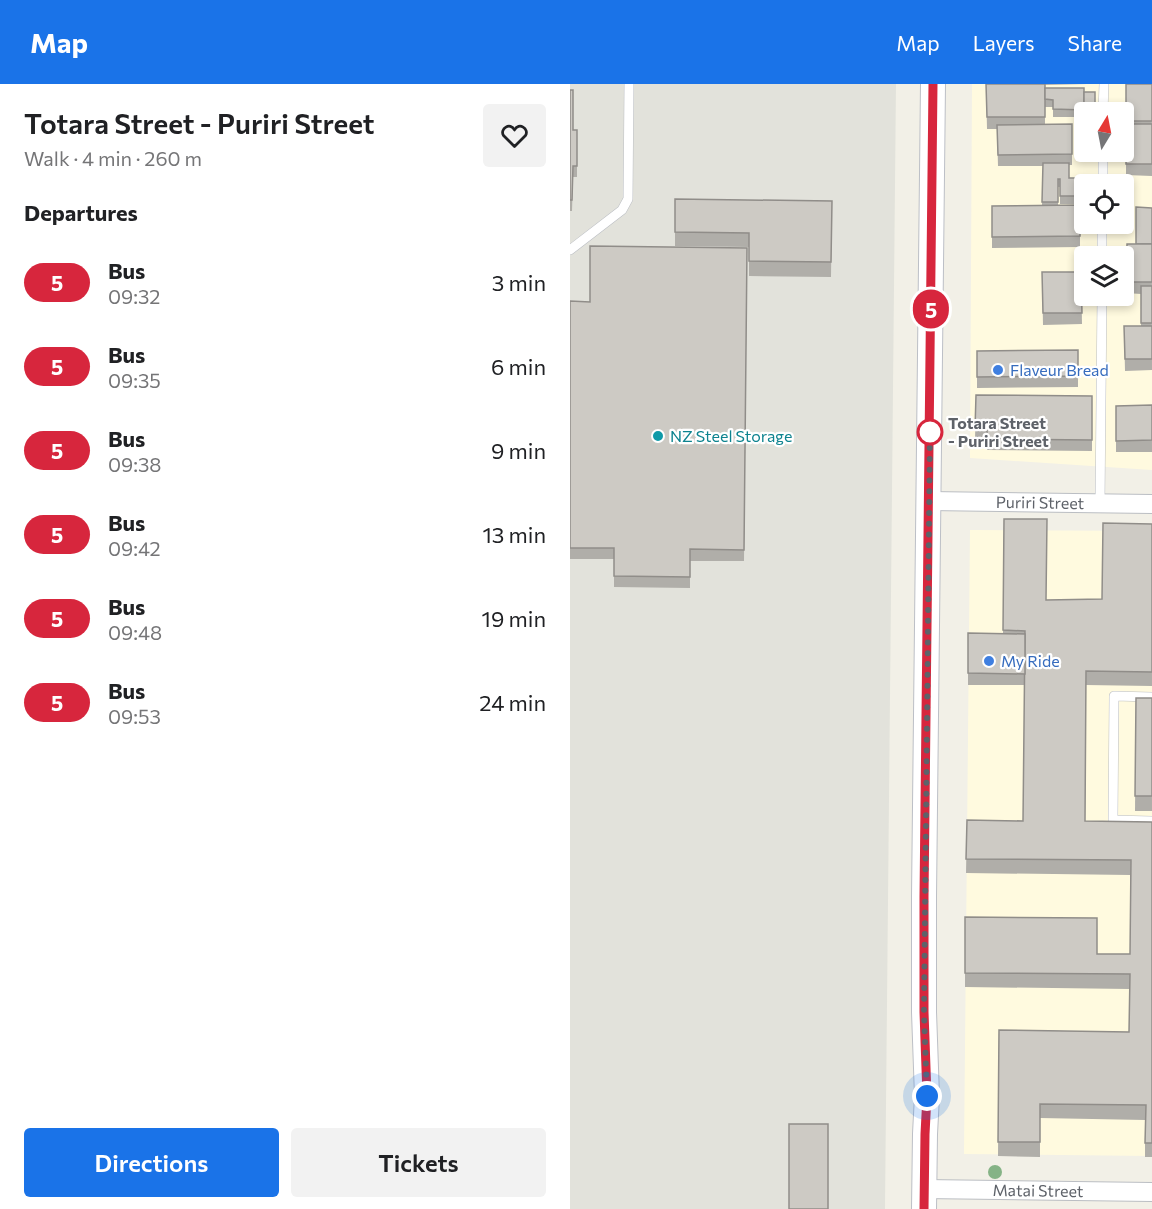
<!DOCTYPE html>
<meta charset="utf-8">
<style>
:root{--surface:#fff;--page:#f2f2f2;--text:#202124;--muted:#757577;--accent:#1a73e8}
body{margin:0;font-family:Commissioner,sans-serif;background:var(--page);color:var(--text);height:100vh;display:flex;flex-direction:column;font-size:22px;white-space:nowrap}
*{box-sizing:border-box;margin:0}
p{font-size:20px;color:var(--muted)}
.icon{flex:none;width:33px;height:33px;fill:none;stroke:currentColor;stroke-width:2;stroke-linecap:round;stroke-linejoin:round}
.map{position:relative;flex:1;overflow:hidden}
.sheet{display:flex;flex-direction:column;background:var(--surface);width:570px}
.sheet>*{flex:none}
.badge{padding:0 12px;border-radius:20px;font-size:21px;line-height:39px}
.needle{width:39px;rotate:10deg}
.controls{position:absolute;left:504px;top:18px;display:grid;gap:12px}
.controls a{display:grid;place-items:center;width:60px;height:60px;border-radius:6px;background:var(--surface);box-shadow:0 3px 9px #0003;font-size:30px}
.you{position:absolute;width:30px;height:30px;margin:-15px;border:4px solid #fff;border-radius:50%;background:#1a73e8;box-shadow:0 0 0 9px #1a73e833}
.map>.badge{position:absolute;translate:-50% -50%;box-shadow:0 0 0 3px #fff}
h2{padding:0 24px;font-size:22px;line-height:54px}
.round{display:grid;place-items:center;flex:none;width:63px;height:63px;border-radius:6px;background:var(--page)}
.headline{display:flex;align-items:center;justify-content:space-between;height:102px;padding:0 24px}
h1{font-size:28px;font-weight:600;line-height:45px}
.button{display:flex;gap:12px;margin-top:auto;padding:12px 24px}
.button a{flex:1;height:69px;border-radius:6px;background:var(--accent);color:#fff;font-size:24px;font-weight:600;line-height:69px;text-align:center}
.button a+a{background:var(--page);color:var(--text)}
ul{padding:0;list-style:none}
li{display:flex;align-items:center;gap:18px;height:84px;padding:0 24px}
li div{flex:1}
li b{display:block;font-size:22px}
li em{font-style:normal}
li .badge{min-width:66px;font-weight:700;text-align:center}
header{display:flex;align-items:center;gap:36px;box-sizing:border-box;height:84px;padding:0 30px;background:var(--accent);color:#fff}
header strong{font-size:28px}
nav{display:flex;gap:33px;margin-inline-start:auto;font-size:21px}
main{display:flex;flex:1;min-height:0}
.map>svg:first-child{display:block}
</style>
<header>
<strong>Map</strong>
<nav><a>Map</a><a>Layers</a><a>Share</a></nav>
</header>
<main>
<section class="sheet">
<div class="headline"><div><h1>Totara Street - Puriri Street</h1><p>Walk · 4 min · 260 m</p></div><a class="round"><svg class="icon" aria-label="heart" viewBox="0 0 24 24"><path d="M12 20l-8-8c-3-5 5-10 8-4 3-6 11-1 8 4z"/></svg></a></div>
<h2>Departures</h2>
<ul>
<li><span class="badge" style="background:#d7263d;color:#fff">5</span><div><b>Bus</b><p>09:32</p></div><em>3 min</em></li>
<li><span class="badge" style="background:#d7263d;color:#fff">5</span><div><b>Bus</b><p>09:35</p></div><em>6 min</em></li>
<li><span class="badge" style="background:#d7263d;color:#fff">5</span><div><b>Bus</b><p>09:38</p></div><em>9 min</em></li>
<li><span class="badge" style="background:#d7263d;color:#fff">5</span><div><b>Bus</b><p>09:42</p></div><em>13 min</em></li>
<li><span class="badge" style="background:#d7263d;color:#fff">5</span><div><b>Bus</b><p>09:48</p></div><em>19 min</em></li>
<li><span class="badge" style="background:#d7263d;color:#fff">5</span><div><b>Bus</b><p>09:53</p></div><em>24 min</em></li>
</ul>
<div class="button"><a>Directions</a><a>Tickets</a></div>
</section>
<div class="map">
<svg width="582" height="1125" viewBox="0 0 582 1125">
<rect width="100%" height="100%" fill="#f2f0e7"/>
<!-- commercial -->
<g fill="#fffadf" fill-rule="evenodd">
<path d="M402,0H582V386L400,374ZM514,28H554V68H514ZM514,100H554V140H514ZM514,172H554V212H514Z"/>
<polygon points="400,446 582,447 582,1072 394,1070"/>
</g>
<!-- industrial -->
<polygon fill="#e2e2db" points="0,0 326,0 315,1125 0,1125"/>
<g fill="none" stroke-linecap="round" stroke-linejoin="round">
<!-- lane casing -->
<g stroke="#bbbec3" stroke-width="10">
<g id="lane">
<polyline points="533,28 534,0"/>
<polyline points="533,100 533,68"/>
<polyline points="0,166 52,126 58,115 59,0"/>
<polyline points="532,172 532,140"/>
<polyline points="530,419 532,212"/>
<polyline points="582,613 544,612 543,736 582,737"/>
</g>
</g>
<!-- street casing -->
<g stroke="#bbbec3" stroke-width="20">
<g id="street">
<path id="s1" d="M359,417L582,420"/>
<path id="s2" d="M354,1105L582,1108"/>
</g>
</g>
<!-- secondary casing -->
<g stroke="#bcbfc6" stroke-width="26">
<polyline id="secondary" points="354,1125 355,1050 357,1012 354,928 354,813 363,0"/>
</g>
<!-- lane -->
<use href="#lane" stroke="#fff" stroke-width="9"/>
<!-- street -->
<use href="#street" stroke="#fff" stroke-width="18"/>
<!-- secondary -->
<use href="#secondary" stroke="#fff" stroke-width="24"/>
</g>
<!-- trees -->
<circle fill="#85b386" cx="425" cy="1088" r="7"/>
<!-- wall -->
<g fill="#b0aea9" fill-rule="evenodd">
<path d="M416,0H517L475,1V40H502V81H499V94L514,100V125H510V163L422,164V122L472,121L473,82H428L427,45H417ZM488,103H490V120H506V121H488Z"/>
<polygon points="556,0 582,0 582,92 556,91"/>
<polygon points="475,4 514,4 514,33 483,33 483,23 475,23"/>
<polygon points="0,6 3,46 7,46 7,93 3,93 2,127 0,127"/>
<polygon points="105,115 262,117 261,193 179,192 179,163 105,162"/>
<polygon points="582,124 582,286 555,287 554,242 571,242 571,210 556,209 557,160 566,160"/>
<polygon points="177,164 174,477 120,477 120,504 44,503 44,475 0,475 0,217 20,218"/>
<polygon points="472,188 511,188 512,240 473,241"/>
<polygon points="508,266 508,303 407,304 407,267"/>
<polygon points="406,311 522,312 522,367 417,366 417,356 405,356"/>
<polygon points="582,321 582,368 546,368 546,322"/>
<polygon points="434,435 476,516 532,515 582,440 582,602 516,601 515,737 582,738 582,1073 575,1073 575,1036 470,1034 470,1073 428,1072 429,946 559,948 559,905 395,903 395,833 527,870 560,870 560,791 396,789 397,736 453,737 455,601 398,601 398,549 433,550"/>
<polygon points="566,614 582,614 582,727 565,727"/>
</g>
<!-- building -->
<g fill="#cdcac4" stroke="#908d89" stroke-width="1.5">
<polygon points="416,0 475,0 475,33 417,33"/>
<rect x="556" y="0" width="26" height="37"/>
<polygon points="475,4 514,4 514,26 483,25 483,16 475,15"/>
<polygon points="0,6 3,6 3,46 7,46 7,82 3,82 2,116 0,116"/>
<polygon points="514,8 525,8 525,28 514,28 514,29"/>
<polygon points="502,40 502,70 428,71 427,41"/>
<rect x="556" y="40" width="26" height="40"/>
<polygon points="473,79 499,79 499,94 513,94 513,97 519,97 519,100 514,100 514,118 506,117 506,112 490,112 490,95 488,95 488,118 472,118"/>
<polygon points="105,115 262,117 261,178 179,177 179,149 105,148"/>
<polygon points="510,121 510,152 422,153 422,122"/>
<polygon points="566,123 582,124 582,160 566,160"/>
<polygon points="557,160 582,160 582,198 556,198"/>
<polygon points="20,162 177,164 174,466 120,465 120,493 44,492 44,464 0,464 0,217 20,218"/>
<polygon points="472,188 511,188 512,229 473,229"/>
<rect x="571" y="202" width="11" height="37"/>
<polygon points="554,242 582,242 582,275 555,275"/>
<polygon points="508,266 508,292 407,293 407,267"/>
<polygon points="406,311 522,312 522,356 417,355 417,344 405,345"/>
<polygon points="582,321 582,356 546,357 546,322"/>
<polygon points="434,435 477,435 476,516 532,515 533,439 582,440 582,588 516,587 515,737 582,738 582,1059 575,1059 576,1021 470,1020 470,1058 428,1058 429,946 559,948 560,890 395,889 395,833 527,834 527,870 560,870 561,776 396,775 397,736 453,737 455,547 433,546"/>
<polygon points="398,549 455,550 455,590 398,589"/>
<polygon points="566,614 582,614 582,712 565,712"/>
<rect x="219" y="1040" width="39" height="85"/>
</g>
<g fill="none" stroke-linecap="round" stroke-linejoin="round">
<!-- line casing -->
<g stroke="#fff" stroke-width="14">
<polyline id="line" points="354,1125 355,1050 357,1012 354,928 354,813 363,0"/>
</g>
<!-- line -->
<use href="#line" stroke="#d7263d" stroke-width="9"/>
<!-- walk -->
<polyline stroke="#5e6269" stroke-width="6" stroke-dasharray="0 10.8" points="357,1012 354,928 360,348"/>
</g>
<!-- markers -->
<g fill="#3f7fe0" stroke="#fff" stroke-width="2">
<circle cx="428" cy="286" r="6"/>
<circle cx="419" cy="577" r="6"/>
</g>
<circle fill="#fff" stroke="#d7263d" stroke-width="3" cx="360" cy="348" r="12"/>
<circle fill="#0f9aa8" stroke="#fff" stroke-width="2" cx="88" cy="352" r="6"/>
<g text-anchor="middle" stroke-width="4.5" stroke-linejoin="round" paint-order="stroke">
<!-- shop labels -->
<g font-size="16" fill="#366cbe" stroke="#fff" text-anchor="start">
<text x="440" y="292">Flaveur Bread</text>
<text x="431" y="583">My Ride</text>
</g>
<!-- stop labels -->
<g font-size="16" font-weight="bold" fill="#5e6269" stroke="#fff" text-anchor="start">
<text x="378" y="345">Totara Street<tspan x="378" dy="18">- Puriri Street</tspan></text>
</g>
<!-- culture labels -->
<g font-size="16" fill="#0d838f" stroke="#fff" text-anchor="start">
<text x="100" y="358">NZ Steel Storage</text>
</g>
<!-- street labels -->
<g font-size="16" fill="#5e6269" stroke="#fff">
<text dy="6" stroke="none"><textPath href="#s1" startOffset="111">Puriri Street</textPath></text>
<text dy="6" stroke="none"><textPath href="#s2" startOffset="114">Matai Street</textPath></text>
</g>
</g>
</svg>
<div class="controls">
<a><svg class="needle" viewBox="-14 -14 28 28"><path d="M0-13l5 13h-10z" fill="#e53935"/><path d="M0 13l5-13h-10z" fill="#757577"/></svg></a>
<a><svg class="icon" aria-label="locate" viewBox="0 0 24 24"><circle cx="12" cy="12" r="6"/><path d="M12 2v4M12 18v4M2 12h4M18 12h4"/></svg></a>
<a><svg class="icon" aria-label="layers" viewBox="0 0 24 24"><path d="M12 4l9 5-9 5-9-5zM3 14l9 5 9-5"/></svg></a>
</div>
<div class="you" style="left:357px;top:1012px"></div>
<b class="badge" style="left:361px;top:225px;background:#d7263d;color:#fff">5</b>
</div>
</main>
